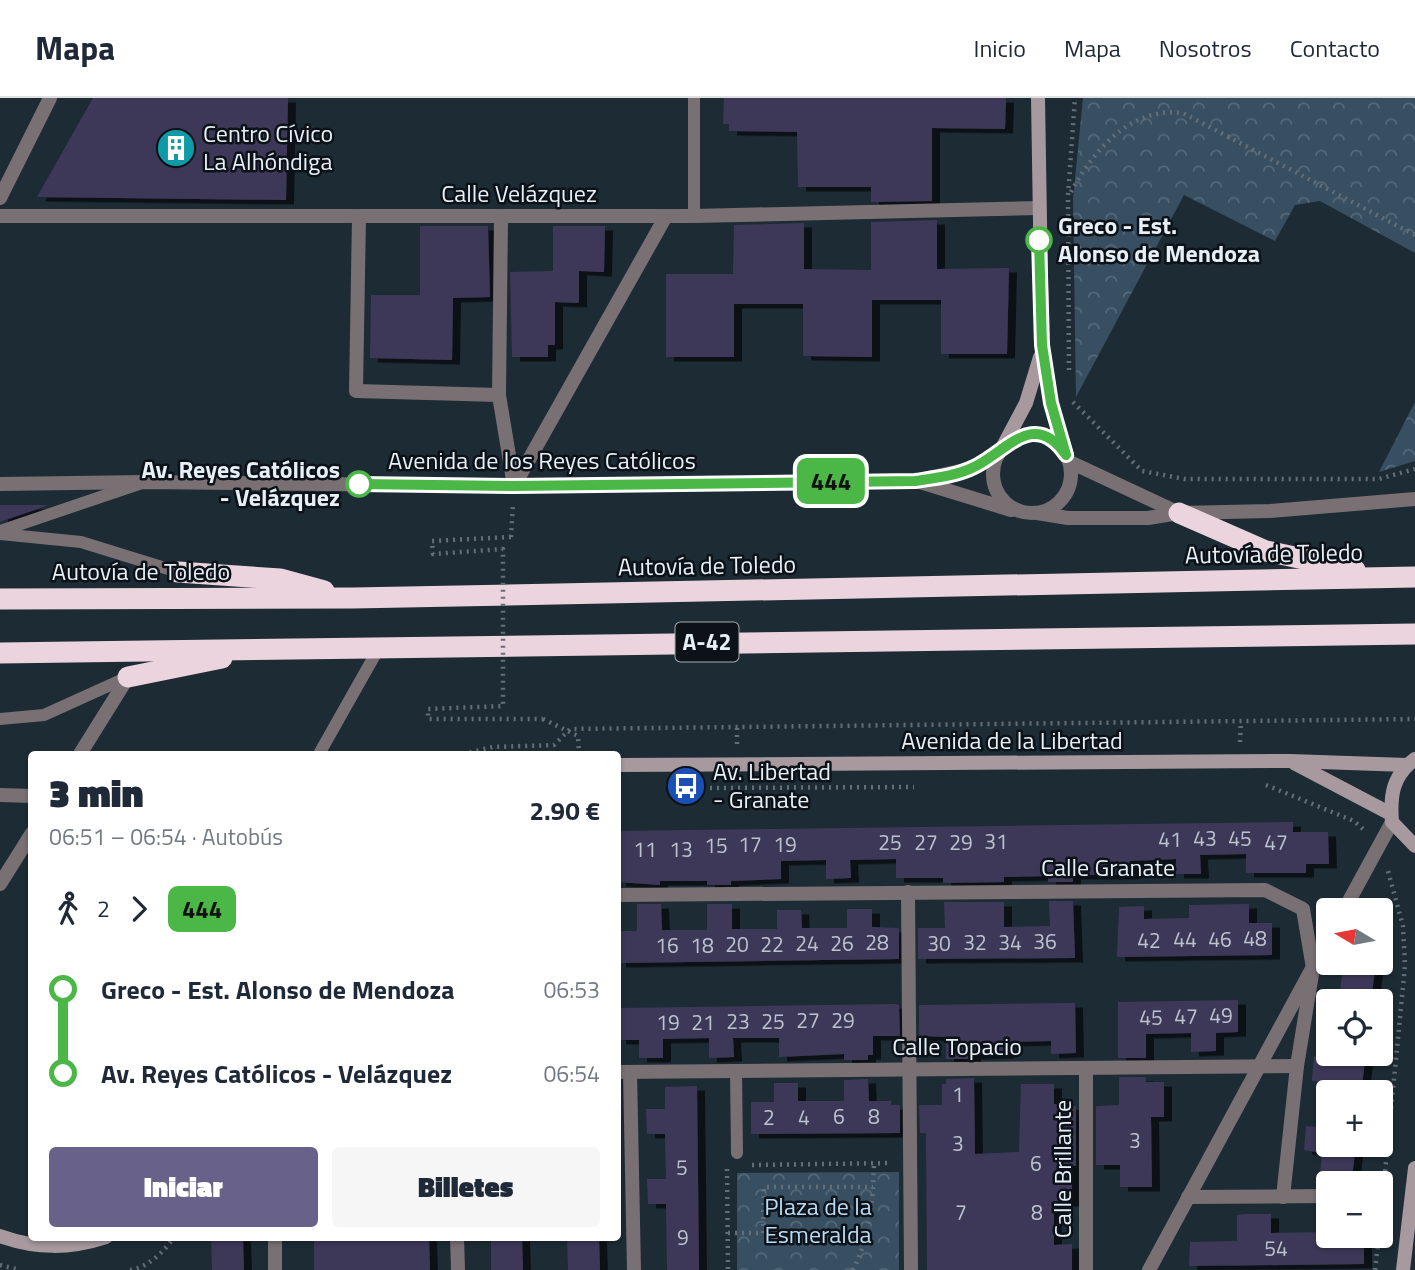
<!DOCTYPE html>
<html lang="es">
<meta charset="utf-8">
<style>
:root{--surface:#fff;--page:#f6f6f7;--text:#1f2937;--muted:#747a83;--line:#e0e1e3;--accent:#68628b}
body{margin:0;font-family:"Titillium Web",sans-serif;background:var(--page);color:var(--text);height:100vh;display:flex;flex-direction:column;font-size:26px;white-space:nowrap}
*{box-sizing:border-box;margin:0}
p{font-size:23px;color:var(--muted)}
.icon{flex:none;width:38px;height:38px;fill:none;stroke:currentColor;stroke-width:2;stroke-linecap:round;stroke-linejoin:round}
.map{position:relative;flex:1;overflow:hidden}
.drawer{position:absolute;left:28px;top:653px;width:593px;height:490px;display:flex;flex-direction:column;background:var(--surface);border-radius:7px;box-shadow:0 2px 5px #0004}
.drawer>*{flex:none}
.badge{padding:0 14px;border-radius:10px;font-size:24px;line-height:46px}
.needle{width:46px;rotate:280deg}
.tools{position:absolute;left:1316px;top:800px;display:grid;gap:14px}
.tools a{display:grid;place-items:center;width:77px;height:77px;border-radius:7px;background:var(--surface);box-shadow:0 2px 5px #0004;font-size:35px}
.map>.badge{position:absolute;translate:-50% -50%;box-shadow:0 0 0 4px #fff}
.legs{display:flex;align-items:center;gap:10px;height:77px;padding:0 21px;font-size:23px}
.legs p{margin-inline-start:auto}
.summary{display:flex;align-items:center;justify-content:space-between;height:119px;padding:0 21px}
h1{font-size:38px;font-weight:800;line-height:52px}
.cta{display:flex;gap:14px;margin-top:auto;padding:14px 21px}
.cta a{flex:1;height:80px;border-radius:7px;background:var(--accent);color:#fff;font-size:28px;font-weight:800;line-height:80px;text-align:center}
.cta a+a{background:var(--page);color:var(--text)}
ul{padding:0 21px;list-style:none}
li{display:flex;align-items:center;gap:24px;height:84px;font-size:26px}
li i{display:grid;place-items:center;width:10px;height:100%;margin:0 9px;background:currentColor}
li i::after{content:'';width:18px;height:18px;margin:-9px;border:5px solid;border-radius:50%;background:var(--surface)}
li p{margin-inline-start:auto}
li:first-child i{background:linear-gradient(#0000 50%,currentColor 0)}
li:last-child i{background:linear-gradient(currentColor 50%,#0000 0)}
header{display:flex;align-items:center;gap:42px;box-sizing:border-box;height:98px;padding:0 35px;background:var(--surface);border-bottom:2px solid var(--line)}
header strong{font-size:33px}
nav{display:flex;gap:38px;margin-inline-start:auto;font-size:24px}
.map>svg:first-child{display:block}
</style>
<header>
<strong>Mapa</strong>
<nav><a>Inicio</a><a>Mapa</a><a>Nosotros</a><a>Contacto</a></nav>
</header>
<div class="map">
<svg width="1415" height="1172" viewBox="0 0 1415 1172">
<defs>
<pattern id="park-crowns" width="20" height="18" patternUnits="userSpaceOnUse" patternTransform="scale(1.75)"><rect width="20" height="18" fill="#384f61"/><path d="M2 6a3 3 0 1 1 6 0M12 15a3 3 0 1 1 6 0" fill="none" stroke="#556978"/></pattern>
<filter id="shadow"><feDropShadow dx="8" dy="4.5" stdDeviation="0" flood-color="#0009"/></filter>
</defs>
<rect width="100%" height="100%" fill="#1d2b35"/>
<!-- park -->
<g fill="url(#park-crowns)">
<polygon points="1083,0 1415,0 1415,155 1320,103 1295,107 1275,143 1184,97 1076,299 1073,101"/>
<polygon points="1415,304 1415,363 1379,374"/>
<polygon points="899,1074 899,1172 737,1172 737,1075"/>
</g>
<!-- building -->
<g fill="#3e3858" filter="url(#shadow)">
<polygon points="93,0 288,0 286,102 37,99"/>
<polygon points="724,0 1006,0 1005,31 932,30 932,103 871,104 871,89 798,89 797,34 729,33 729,26 723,26"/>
<polygon points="937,122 937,171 1009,170 1007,256 941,256 941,202 872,202 872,259 803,258 803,206 734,206 734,259 666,259 666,176 733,176 734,127 804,125 804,171 871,172 871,124"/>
<polygon points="420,128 488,128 490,199 453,200 452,262 370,260 371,197 420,197"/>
<polygon points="553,128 605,128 604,174 579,173 579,205 555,204 555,247 548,247 548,259 512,259 510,174 553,173"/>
<polygon points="0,407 49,407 0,424"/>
<polygon points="1293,724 1293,734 1328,734 1329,766 1306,766 1306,775 1246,775 1246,756 1200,757 1201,776 1176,776 1176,761 1130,763 1131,777 1073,777 1073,784 1048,784 1048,778 1004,779 1004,784 943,785 943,780 896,780 896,761 850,762 851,780 826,781 826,762 781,763 781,781 731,783 731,787 707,787 707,783 660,783 660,787 618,784 618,733"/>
<polygon points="1049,803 1073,803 1075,860 918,861 918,830 945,830 944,804 1004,804 1004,829 1050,828"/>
<polygon points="637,806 661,806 662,832 707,832 707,806 732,806 732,831 777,831 777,812 801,812 802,830 847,830 847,811 872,811 872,829 899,830 899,861 618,865 618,833 637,833"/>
<polygon points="1249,806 1249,825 1272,825 1272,857 1117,859 1119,809 1144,808 1144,821 1189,820 1189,807"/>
<polygon points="1343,868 1375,872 1371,903 1339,903"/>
<polygon points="1238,902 1238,934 1216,935 1216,953 1191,954 1191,935 1146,936 1146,960 1118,960 1118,904"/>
<polygon points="1075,905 1076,955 1051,956 1051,943 1006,944 1006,956 973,957 973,961 946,961 946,939 919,938 919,907"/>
<polygon points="896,906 899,907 900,938 873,938 873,957 868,957 868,962 844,962 844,956 779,959 779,940 733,940 734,959 709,960 709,940 663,941 663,960 639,960 639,942 618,942 618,910"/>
<polygon points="1333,956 1366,956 1361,994 1329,994 1330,985 1312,983 1314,958 1333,960"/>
<polygon points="1119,979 1146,979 1146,984 1164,984 1164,1019 1151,1019 1152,1089 1120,1089 1120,1067 1096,1067 1096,1008 1119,1007"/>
<polygon points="974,980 975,1056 1019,1054 1021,986 1054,986 1054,1006 1076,1008 1076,1068 1072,1068 1072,1104 1054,1104 1054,1147 1072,1146 1072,1172 927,1172 926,1035 920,1035 919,1007 942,1007 942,986 946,986 946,981"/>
<polygon points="868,981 869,1003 891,1003 891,1007 900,1007 900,1035 751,1036 751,1004 774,1004 774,985 798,985 798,1003 844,1003 844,982"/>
<polygon points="697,988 699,1172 667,1172 666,1106 648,1106 647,1081 666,1081 665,1036 647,1036 646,1011 665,1011 665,989"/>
<polygon points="1306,1028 1328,1030 1328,1046 1356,1046 1352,1080 1320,1077 1322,1055 1304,1052"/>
<polygon points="1246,1116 1271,1116 1271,1135 1328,1134 1328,1138 1364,1138 1364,1166 1189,1168 1190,1144 1237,1143 1237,1117"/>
<polygon points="211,1139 243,1139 244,1172 212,1172"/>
<polygon points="314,1139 429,1139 430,1172 314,1172"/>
<polygon points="491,1139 522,1139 523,1172 491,1172"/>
<polygon points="567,1139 599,1139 600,1172 568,1172"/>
</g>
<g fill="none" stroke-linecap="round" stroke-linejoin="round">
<!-- path -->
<g stroke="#636f78" stroke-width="4.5" stroke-dasharray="2 5" stroke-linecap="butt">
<path d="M1071,94C1093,53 1131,8 1183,15L1415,137"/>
<polyline points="1069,272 1068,98 1075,0"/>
<polyline points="1073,304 1142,373 1185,381 1379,381 1415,371"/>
<polyline points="511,439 513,406"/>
<polyline points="543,621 578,638 579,656"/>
<polyline points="737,630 737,648"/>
<polyline points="1240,644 1241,623"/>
<polyline points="463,656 493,649 554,647 570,631 1415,621"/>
<polyline points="1266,687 1354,723 1365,733"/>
<polyline points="710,690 914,689"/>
<polyline points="752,1067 890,1065"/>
<polyline points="727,1071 728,1172"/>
<polyline points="1381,1115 1405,868 1403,828 1388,773"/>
<polyline points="728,1135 763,1135 764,1089 873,1089"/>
<polyline points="0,1167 20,1172"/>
<path d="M130,1172C147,1170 165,1153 174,1139"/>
<path d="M853,1172C870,1138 873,1104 874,1066"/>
<polyline points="1375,1172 1379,1138"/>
</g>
<!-- lane -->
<g stroke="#797074" stroke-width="12">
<polyline points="694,0 694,118"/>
<polyline points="0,433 139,386"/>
<polyline points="0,436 81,444 178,474"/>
<polyline points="0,621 44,617 128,579"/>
<polyline points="319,656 380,548"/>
<polyline points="736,973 737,1055"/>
</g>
<!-- street -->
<g stroke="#797074" stroke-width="14">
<polyline points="0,100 50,0"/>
<polyline points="0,118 694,118 1039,110"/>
<polyline points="359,119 356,293 499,297"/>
<polyline points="501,119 499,297 514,388"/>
<circle cx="1032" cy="376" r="39"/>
<polyline points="1070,364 1177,414"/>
<polyline points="920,384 1011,412"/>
<polyline points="0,386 145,384 514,388 915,383 973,370 999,355"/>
<polyline points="514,388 666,118"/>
<polyline points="1037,415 1068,420 1148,420 1179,415 1270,413 1415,401"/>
<polyline points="80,656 128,579"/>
<polyline points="0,697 32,698"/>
<polyline points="0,786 32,735"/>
<polyline points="908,794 911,1172"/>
<polyline points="618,797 1265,792 1303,811 1313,870 1297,968 1283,1099"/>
<polyline points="1344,812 1392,724"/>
<polyline points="618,974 1297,968"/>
<polyline points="630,974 634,1172"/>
<polyline points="1188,1099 1328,1098"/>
<polyline points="275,1139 275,1172"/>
<polyline points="457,1139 458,1172"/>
<polyline points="1086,1172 1086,970"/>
<polyline points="1149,1172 1328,841"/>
</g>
<!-- secondary -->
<g stroke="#a7999e" stroke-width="14">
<polyline points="1038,0 1042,247 1051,305 1067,357"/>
<polyline points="1001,352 1026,305 1040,259"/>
<path d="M1415,661C1392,678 1390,698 1392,724L1415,748"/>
<polyline points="1294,665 1391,716"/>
<polyline points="618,667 1290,663 1407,667"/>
<path d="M0,1138C37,1151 69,1151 106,1139"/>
<polyline points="1403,1172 1415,1070"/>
</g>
<!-- highway -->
<g stroke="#ebd4dd" stroke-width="21">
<polyline points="1179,415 1266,453 1355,472"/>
<polyline points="178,474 280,481 324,493"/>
<polyline points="0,501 353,500 1415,479"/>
<polyline points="0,555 1415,536"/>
<polyline points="128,579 222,560"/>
</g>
<!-- path-bridge -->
<polyline stroke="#636f78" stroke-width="4.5" stroke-dasharray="2 5" stroke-linecap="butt" points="511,439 432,443 433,456 503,451 503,608 428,611 428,621 543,621"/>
</g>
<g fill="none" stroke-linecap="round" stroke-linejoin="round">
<!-- line-1 casing -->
<g stroke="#fff" stroke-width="16">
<path id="line-1" d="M359,386L514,388L915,383C935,380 956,378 974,369C1006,354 1034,310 1066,357L1051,305L1042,247L1039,142"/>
</g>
<!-- line-1 -->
<use href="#line-1" stroke="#4ab747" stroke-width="10"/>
</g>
<!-- icons -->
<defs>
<g id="building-disc" transform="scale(2.0125)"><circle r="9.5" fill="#0f9aa8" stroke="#0c1217"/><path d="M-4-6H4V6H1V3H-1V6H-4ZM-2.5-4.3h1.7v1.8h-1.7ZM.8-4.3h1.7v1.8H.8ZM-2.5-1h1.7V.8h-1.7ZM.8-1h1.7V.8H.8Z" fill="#fff"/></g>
<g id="bus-disc" transform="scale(2.0125)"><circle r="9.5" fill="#1a4fb4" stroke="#0c1217"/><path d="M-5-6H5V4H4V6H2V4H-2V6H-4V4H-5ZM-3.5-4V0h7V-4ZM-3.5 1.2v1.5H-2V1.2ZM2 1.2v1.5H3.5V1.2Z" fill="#fff"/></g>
</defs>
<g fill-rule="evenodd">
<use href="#building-disc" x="176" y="50"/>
<use href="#bus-disc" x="686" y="688"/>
</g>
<!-- markers -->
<g fill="#fff" stroke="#4ab747" stroke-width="3.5">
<circle cx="1039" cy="142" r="12"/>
<circle cx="359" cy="386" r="12"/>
</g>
<g text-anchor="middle" stroke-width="5" stroke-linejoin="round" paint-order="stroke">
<!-- number labels -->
<g font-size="21" fill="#bdc2cf">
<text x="1205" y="748">43</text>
<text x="1240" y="748">45</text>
<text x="1170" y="749">41</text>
<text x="996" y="751">31</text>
<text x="890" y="752">25</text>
<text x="926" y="752">27</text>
<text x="961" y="752">29</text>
<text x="1276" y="752">47</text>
<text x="750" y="754">17</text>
<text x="785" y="754">19</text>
<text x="716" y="755">15</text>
<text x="645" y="759">11</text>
<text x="681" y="759">13</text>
<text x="1255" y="848">48</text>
<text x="1185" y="849">44</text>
<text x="1220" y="849">46</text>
<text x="1149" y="850">42</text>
<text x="1045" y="851">36</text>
<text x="877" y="852">28</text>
<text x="975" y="852">32</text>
<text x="1010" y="852">34</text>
<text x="807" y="853">24</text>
<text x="842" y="853">26</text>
<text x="939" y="853">30</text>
<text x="737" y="854">20</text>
<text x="772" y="854">22</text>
<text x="667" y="855">16</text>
<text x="702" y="855">18</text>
<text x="1221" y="925">49</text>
<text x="1186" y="926">47</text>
<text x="1151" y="927">45</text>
<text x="808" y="930">27</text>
<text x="843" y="930">29</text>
<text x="738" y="931">23</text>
<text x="773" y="931">25</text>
<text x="668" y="932">19</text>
<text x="703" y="932">21</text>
<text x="958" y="1004">1</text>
<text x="839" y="1026">6</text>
<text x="874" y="1026">8</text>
<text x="769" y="1027">2</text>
<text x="804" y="1027">4</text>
<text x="1135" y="1050">3</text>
<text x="958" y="1053">3</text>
<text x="1036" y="1073">6</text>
<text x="682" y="1077">5</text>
<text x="961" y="1122">7</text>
<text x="1037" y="1122">8</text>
<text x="683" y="1147">9</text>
<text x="1276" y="1158">54</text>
</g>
<!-- shield labels -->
<rect fill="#0c1217" stroke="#a5adb4" stroke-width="2" x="675.5" y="524.5" width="63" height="39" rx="5"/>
<g font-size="23" font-weight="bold" fill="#e7f0f7">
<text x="707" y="552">A-42</text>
</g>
<!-- poi labels -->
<g font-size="24" fill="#e7f0f7" stroke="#0c1217" text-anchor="start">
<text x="203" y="44">Centro Cívico<tspan x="203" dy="28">La Alhóndiga</tspan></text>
<text x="713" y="682">Av. Libertad<tspan x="713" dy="28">- Granate</tspan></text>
</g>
<!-- street labels -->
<g font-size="24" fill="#e7f0f7" stroke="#0c1217">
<text x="519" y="104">Calle Velázquez</text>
<text x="542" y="371">Avenida de los Reyes Católicos</text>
<text transform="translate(1274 456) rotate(-1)" y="8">Autovía de Toledo</text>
<text transform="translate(707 468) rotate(-1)" y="8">Autovía de Toledo</text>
<text x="141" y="482">Autovía de Toledo</text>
<text x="1012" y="651">Avenida de la Libertad</text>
<text x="1108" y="778">Calle Granate</text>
<text x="957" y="957">Calle Topacio</text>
<text transform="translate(1063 1071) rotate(-90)" y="8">Calle Brillante</text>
</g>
<!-- stop labels -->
<g font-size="24" font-weight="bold" fill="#e7f0f7" stroke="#0c1217" text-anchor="start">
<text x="1058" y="136">Greco - Est.<tspan x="1058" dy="28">Alonso de Mendoza</tspan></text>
<text x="340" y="380" text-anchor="end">Av. Reyes Católicos<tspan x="340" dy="28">- Velázquez</tspan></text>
</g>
<!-- park labels -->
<g font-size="24" fill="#b9dbf5" stroke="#0c1217">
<text x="818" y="1117">Plaza de la<tspan x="818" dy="28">Esmeralda</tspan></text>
</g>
</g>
</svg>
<div class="tools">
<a><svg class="needle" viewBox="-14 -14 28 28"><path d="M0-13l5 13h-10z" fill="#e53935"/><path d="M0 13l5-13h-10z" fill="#747a83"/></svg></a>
<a><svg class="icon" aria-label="locate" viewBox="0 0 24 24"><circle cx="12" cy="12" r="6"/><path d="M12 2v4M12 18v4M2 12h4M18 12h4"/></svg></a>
<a>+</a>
<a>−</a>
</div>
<b class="badge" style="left:831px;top:383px;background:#4ab747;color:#111">444</b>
<section class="drawer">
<div class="summary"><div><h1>3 min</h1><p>06:51 – 06:54 · Autobús</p></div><b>2.90 €</b></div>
<div class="legs"><svg class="icon" aria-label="walk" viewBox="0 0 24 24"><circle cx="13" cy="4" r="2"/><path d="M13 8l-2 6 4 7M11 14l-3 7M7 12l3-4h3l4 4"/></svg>2<svg class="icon" aria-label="forward" viewBox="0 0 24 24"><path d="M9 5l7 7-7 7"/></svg><b class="badge" style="background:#4ab747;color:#111">444</b></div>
<ul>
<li><i style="color:#4ab747"></i><b>Greco - Est. Alonso de Mendoza</b><p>06:53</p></li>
<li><i style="color:#4ab747"></i><b>Av. Reyes Católicos - Velázquez</b><p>06:54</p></li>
</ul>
<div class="cta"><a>Iniciar</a><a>Billetes</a></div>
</section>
</div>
